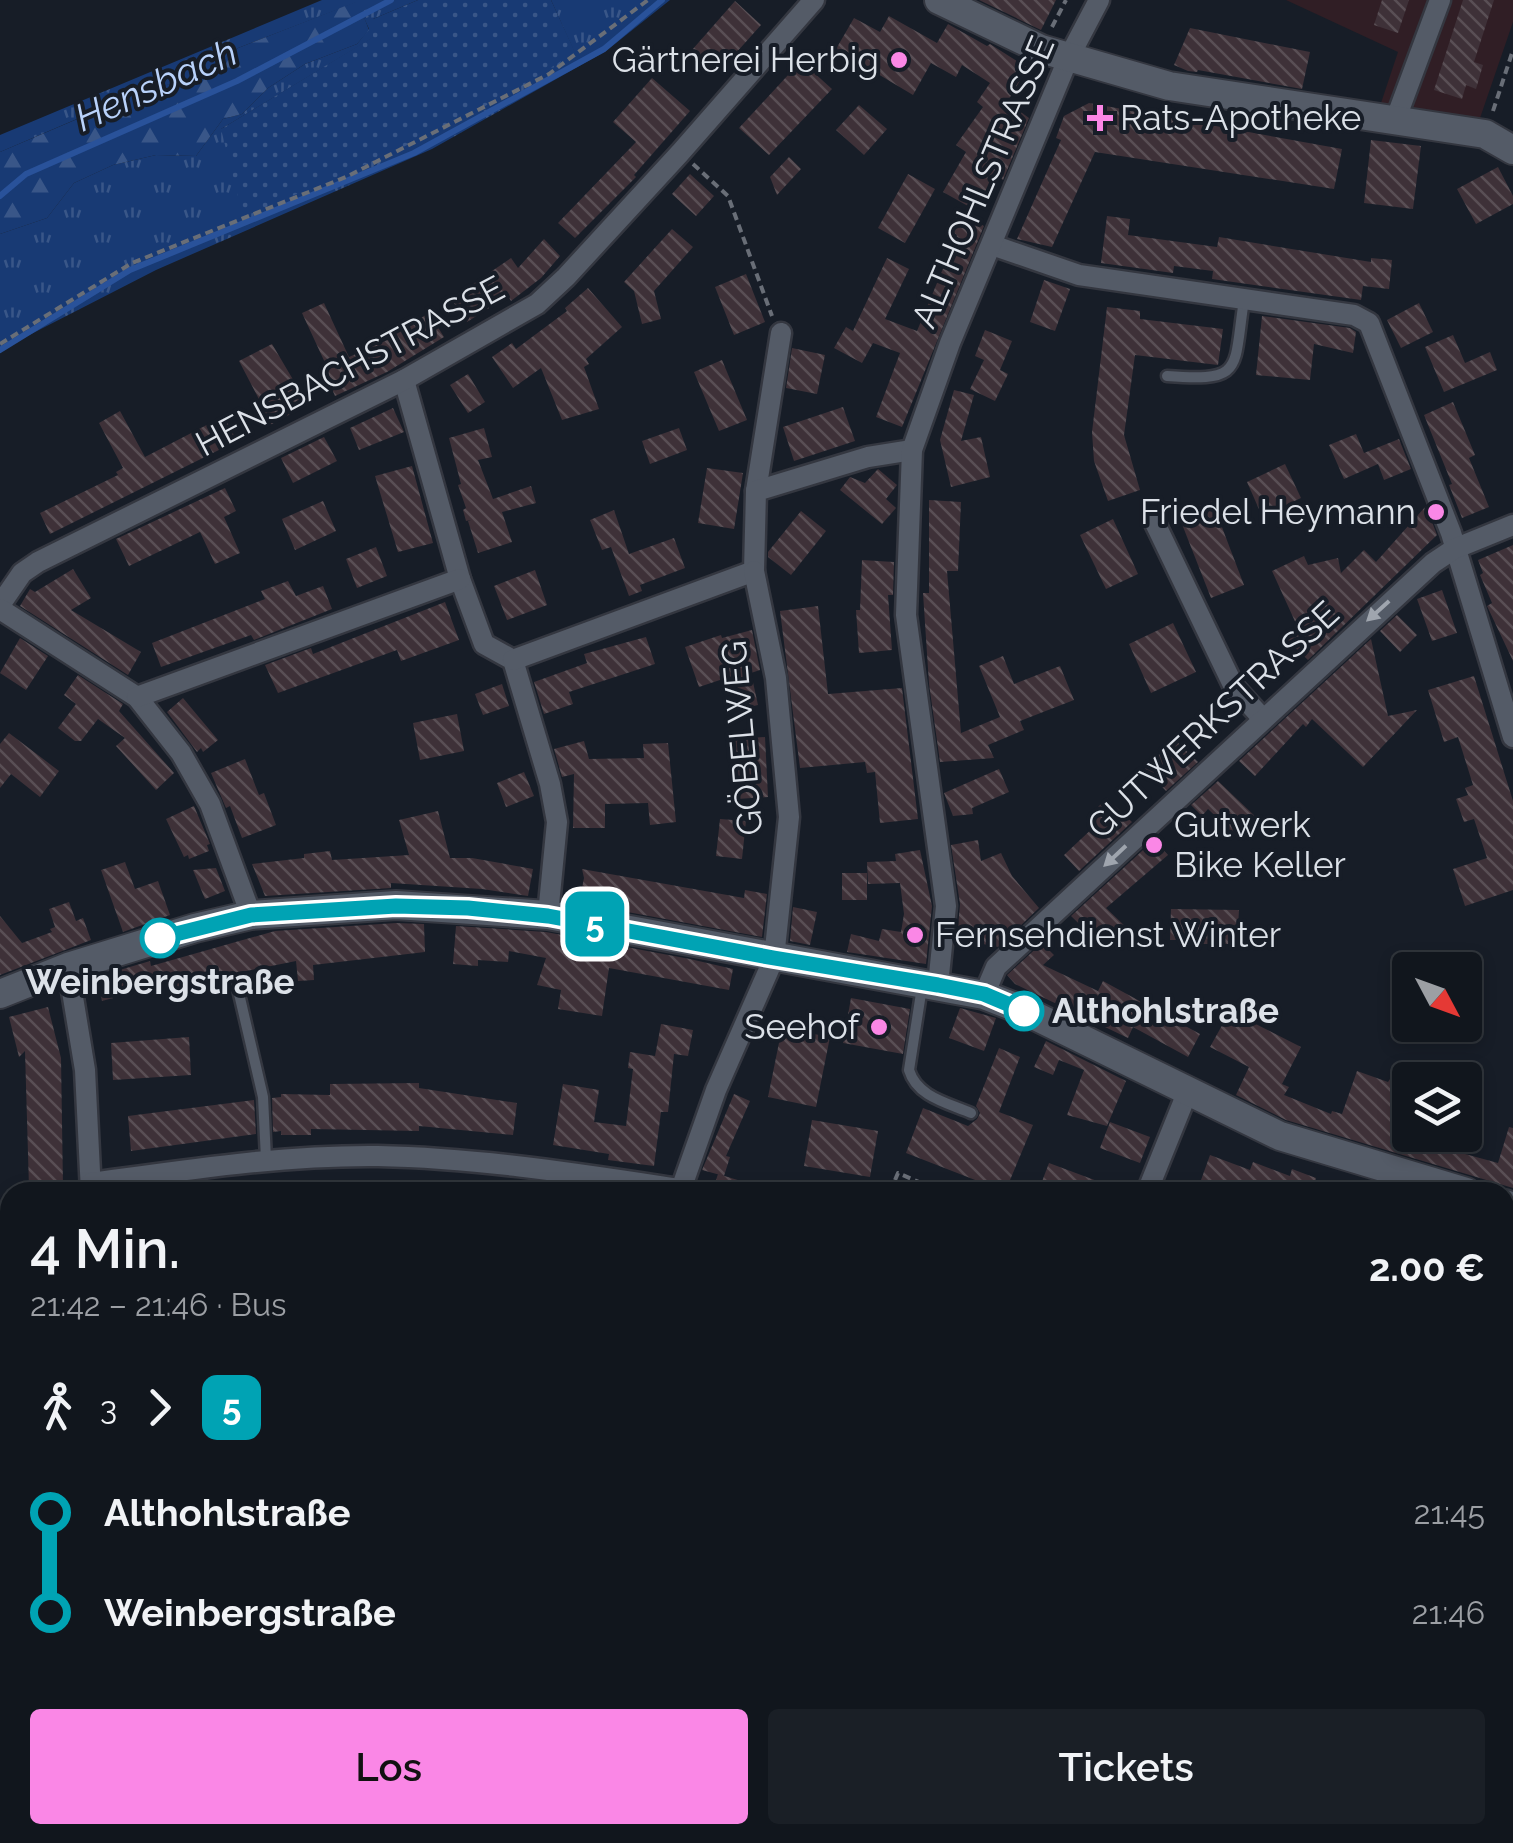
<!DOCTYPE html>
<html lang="de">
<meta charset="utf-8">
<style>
:root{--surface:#11161d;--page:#1a1f26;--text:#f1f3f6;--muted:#9c9fa4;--line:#30353b;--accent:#fa87e6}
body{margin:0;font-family:Raleway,sans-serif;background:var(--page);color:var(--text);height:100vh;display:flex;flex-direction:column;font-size:38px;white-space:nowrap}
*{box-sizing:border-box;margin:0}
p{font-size:32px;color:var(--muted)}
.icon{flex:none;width:55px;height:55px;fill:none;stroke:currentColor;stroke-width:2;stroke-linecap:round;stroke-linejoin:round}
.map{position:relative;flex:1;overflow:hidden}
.sheet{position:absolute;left:0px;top:1182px;width:1515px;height:662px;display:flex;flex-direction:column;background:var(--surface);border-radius:30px 30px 0 0;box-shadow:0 5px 15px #0003,0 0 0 2px var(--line)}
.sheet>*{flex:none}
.badge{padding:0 20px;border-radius:15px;font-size:35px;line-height:65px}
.needle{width:65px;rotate:131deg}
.fabs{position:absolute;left:1392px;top:952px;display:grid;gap:20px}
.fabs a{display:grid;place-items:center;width:90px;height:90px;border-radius:10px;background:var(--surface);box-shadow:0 5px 15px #0003,0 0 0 2px var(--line);font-size:50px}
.map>.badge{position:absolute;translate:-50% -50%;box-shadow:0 0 0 5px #fff}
.legs{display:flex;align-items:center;gap:15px;height:110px;padding:0 30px;font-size:32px}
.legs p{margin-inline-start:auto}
.summary{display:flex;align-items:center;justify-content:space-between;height:170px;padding:0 30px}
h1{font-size:55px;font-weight:600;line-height:75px}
.cta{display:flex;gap:20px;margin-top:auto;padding:20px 30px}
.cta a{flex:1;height:115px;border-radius:10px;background:var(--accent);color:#111;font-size:40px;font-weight:600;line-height:115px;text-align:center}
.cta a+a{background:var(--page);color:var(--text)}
ul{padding:0 30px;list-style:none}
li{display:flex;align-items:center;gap:35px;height:100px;font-size:38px}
li i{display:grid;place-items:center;width:15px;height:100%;margin:0 12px;background:currentColor}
li i::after{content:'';width:25px;height:25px;margin:-12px;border:8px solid;border-radius:50%;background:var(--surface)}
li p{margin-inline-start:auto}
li:first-child i{background:linear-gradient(#0000 50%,currentColor 0)}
li:last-child i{background:linear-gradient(currentColor 50%,#0000 0)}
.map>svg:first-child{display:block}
</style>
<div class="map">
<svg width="1513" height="1843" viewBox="0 0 1513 1843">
<defs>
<pattern id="grass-tufts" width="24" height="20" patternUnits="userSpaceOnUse" patternTransform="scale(2.5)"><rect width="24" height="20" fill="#183a74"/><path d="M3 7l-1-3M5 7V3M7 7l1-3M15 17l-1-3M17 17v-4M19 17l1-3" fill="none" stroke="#395688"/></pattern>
<pattern id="forest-firs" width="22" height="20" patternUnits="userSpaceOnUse" patternTransform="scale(2.5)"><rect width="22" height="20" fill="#183a74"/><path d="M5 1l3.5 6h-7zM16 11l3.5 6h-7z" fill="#395688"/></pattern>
<pattern id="park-dots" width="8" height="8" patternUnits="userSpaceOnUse" patternTransform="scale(2.5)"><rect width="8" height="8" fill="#183a74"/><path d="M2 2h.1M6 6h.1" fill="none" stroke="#395688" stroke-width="1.8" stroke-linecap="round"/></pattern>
<pattern id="building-back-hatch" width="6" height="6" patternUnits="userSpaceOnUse" patternTransform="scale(2.5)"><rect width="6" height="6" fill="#3e3138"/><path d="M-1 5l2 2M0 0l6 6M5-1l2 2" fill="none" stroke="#594f55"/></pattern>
</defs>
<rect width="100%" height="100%" fill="#171d27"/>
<!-- commercial -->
<g fill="#301e25">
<polygon points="1286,0 1513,0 1513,22 1479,121 1380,106 1398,52"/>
<polygon points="1513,1660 1513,1843 468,1843 468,1840 498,1835 1505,1835 1505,1662"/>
</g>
<!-- grass -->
<polygon fill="url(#grass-tufts)" points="322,0 418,0 373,19 374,37 221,129 574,51 551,0 670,0 606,51 432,149 156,270 0,350 0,234 47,218 74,183 113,165 156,155 196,156 223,119 242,114 268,88 305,64 357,44 369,29 357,2 238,48 196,80 149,88 0,152 0,135"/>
<!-- forest -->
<polygon fill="url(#forest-firs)" points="358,1 369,30 357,44 305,64 268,88 242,114 223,119 196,156 156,155 113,165 74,183 47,218 0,234 0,152 150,88 195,80 238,48"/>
<!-- park -->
<path fill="url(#park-dots)" d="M418,0H551L575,52C473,121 356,169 243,217L221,129L373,37V19Z"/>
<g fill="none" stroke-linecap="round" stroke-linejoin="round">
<!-- stream -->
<g stroke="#29529a" stroke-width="6">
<polyline points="0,196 26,174 237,81 391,0"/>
<polyline points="0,350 130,270 414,153 604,49 662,0"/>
</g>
</g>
<!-- building -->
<g fill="url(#building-back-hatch)">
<polygon points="979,0 1056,0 1041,30"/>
<polygon points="1382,0 1409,0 1398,33 1374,25"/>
<polygon points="1463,0 1494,0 1474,62 1483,65 1476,89 1466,85 1462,99 1434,90"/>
<polygon points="735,1 761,25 718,73 692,50"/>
<polygon points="889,16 937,43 948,24 987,46 990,44 1028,68 1007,102 1029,118 1003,180 995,174 975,210 943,192 966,152 956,145 983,107 977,102 990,83 962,65 956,77 931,63 913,95 836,49 854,18 880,32"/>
<polygon points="1190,28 1310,52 1302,89 1198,70 1197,72 1188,71 1174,65"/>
<polygon points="801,61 832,89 769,155 739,128"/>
<polygon points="652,78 690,111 634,175 636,177 575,238 558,223 636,142 613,122"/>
<polygon points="1089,103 1342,149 1334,189 1095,152 1052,247 1017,239 1061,140 1056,138 1064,116"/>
<polygon points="859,105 887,129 864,155 836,130"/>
<polygon points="1371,140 1421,146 1413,209 1364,203"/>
<polygon points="789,157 801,169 777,195 770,177"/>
<polygon points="1498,167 1513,196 1513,204 1476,224 1457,189"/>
<polygon points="690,174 714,196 696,216 672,194"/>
<polygon points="908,174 935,189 905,243 878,228"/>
<polygon points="959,212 984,226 902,427 876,417 900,353 873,343 862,363 834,348 846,327 853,331 887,258 909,269 885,319 917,331 957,235 949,230"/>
<polygon points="1107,216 1130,219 1128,235 1217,247 1219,237 1371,262 1371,258 1392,260 1389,289 1363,286 1361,300 1212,279 1213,271 1174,266 1173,273 1101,263"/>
<polygon points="672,229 693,247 654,291 661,319 642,324 634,291 624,282"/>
<polygon points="544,239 560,256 541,278 511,301 508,296 467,322 451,299 511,258 518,268"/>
<polygon points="746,274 765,322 734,335 715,287"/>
<polygon points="1044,280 1070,289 1055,331 1030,322"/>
<polygon points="588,288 622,327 586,359 589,364 584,367 599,409 562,420 541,368 513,388 492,357 512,343 516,349 567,311 565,308"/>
<polygon points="324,303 349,357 392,338 388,331 414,317 416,321 429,313 444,337 387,372 335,396 323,369 327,367 302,313"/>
<polygon points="1419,303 1433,332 1401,348 1387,320"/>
<polygon points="1107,307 1140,311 1140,319 1223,329 1218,365 1135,355 1124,435 1140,490 1108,501 1094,461 1092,432"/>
<polygon points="1262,316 1350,328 1356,332 1353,353 1314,344 1310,380 1256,375"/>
<polygon points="985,330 1012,341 1000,370 1008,374 995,401 970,389 984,360 975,356"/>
<polygon points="1453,335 1465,363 1490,352 1497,370 1444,392 1425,347"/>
<polygon points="272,344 308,405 264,428 254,407 261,403 239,361"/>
<polygon points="792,348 825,355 817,394 786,388"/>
<polygon points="722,360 747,420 719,431 694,372"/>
<polygon points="468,374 485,402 468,413 450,385"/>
<polygon points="954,390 974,395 961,441 981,437 990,477 951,487 940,440"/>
<polygon points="1453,402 1475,455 1469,458 1489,507 1462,518 1449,485 1452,484 1424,415"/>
<polygon points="843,407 855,441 794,461 783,427"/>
<polygon points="393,408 404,432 359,450 350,428"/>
<polygon points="120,411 145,457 224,416 237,441 50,534 40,513 118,475 116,472 123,468 99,423"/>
<polygon points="484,428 492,457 478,460 493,499 531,486 536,503 502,512 512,542 478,553 468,521 471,520 466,521 463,510 466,508 458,485 461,484 449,438"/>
<polygon points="679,428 687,450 650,464 642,441"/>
<polygon points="1356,434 1364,453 1399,439 1411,469 1384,480 1378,464 1344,479 1329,445"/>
<polygon points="324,437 337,461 293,483 281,458"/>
<polygon points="1285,464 1301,498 1262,516 1247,482"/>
<polygon points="412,466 433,543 398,552 375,476"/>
<polygon points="707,468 743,473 734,529 698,523"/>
<polygon points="878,469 897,485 886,499 896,508 882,524 840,490 850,477 865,483"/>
<polygon points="225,488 236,511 224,517 240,553 215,564 200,532 129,566 116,539"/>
<polygon points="929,500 961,502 958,571 947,571 961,733 1000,717 979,666 1003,656 1014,684 1060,666 1074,700 1020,721 1024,730 988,745 994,758 940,762 929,684 923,593 929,593"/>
<polygon points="323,501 336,531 295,550 282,519"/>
<polygon points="1212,501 1244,585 1211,598 1178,514"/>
<polygon points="1426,506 1437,535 1308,660 1287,640 1298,628 1272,571 1304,556 1308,565 1338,558 1341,573 1364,550 1376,562"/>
<polygon points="614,510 629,554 674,538 685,568 640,585 642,591 629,596 611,547 602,550 590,520"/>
<polygon points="801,511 826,531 791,575 768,557 768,552"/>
<polygon points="1113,519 1138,574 1106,589 1080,535"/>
<polygon points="1513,545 1513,661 1487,606 1492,603 1480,575 1483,573 1478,560"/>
<polygon points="376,547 387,576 357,588 346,559"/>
<polygon points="862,560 894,562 893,595 888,595 892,650 859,653 856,610 860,610"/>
<polygon points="73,569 91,598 71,610 141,652 128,675 20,606 30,589 35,592"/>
<polygon points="535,570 547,605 507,620 494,586"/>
<polygon points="288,581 296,596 323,586 332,609 254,640 251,635 161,667 152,643 265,599 261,591"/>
<polygon points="1442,590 1457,633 1432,641 1417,599"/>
<polygon points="445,602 459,640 401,661 397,650 278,693 265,665 311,648 313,654"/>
<polygon points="818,606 828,694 902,688 918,819 880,823 875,772 867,773 865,762 800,768 780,611"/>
<polygon points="1397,615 1417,635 1400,652 1380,631"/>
<polygon points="1173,623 1196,672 1151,693 1129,644"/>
<polygon points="752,630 760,670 751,673 758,705 742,709 735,675 699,687 685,647 721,635 722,638"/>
<polygon points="646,637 655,664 569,692 573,704 544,714 534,682 587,663 584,654"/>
<polygon points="20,638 48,656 26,690 0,673"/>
<polygon points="1371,639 1388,716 1417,710 1363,767 1312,719 1306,727 1303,724 1255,776 1239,761"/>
<polygon points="78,675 123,704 119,711 174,773 156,790 116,746 125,738 98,719 81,741 75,741 58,728 76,704 64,695"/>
<polygon points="1474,676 1513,801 1513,890 1465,906 1453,869 1487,858 1474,819 1464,822 1456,799 1468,795 1465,788 1473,785 1458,737 1444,742 1428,690"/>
<polygon points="502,684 509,706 483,715 475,694"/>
<polygon points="183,698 218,740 203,752 201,748 197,752 167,712"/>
<polygon points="457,714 464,751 420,760 413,723"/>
<polygon points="9,733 59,771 40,797 11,774 0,788 0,744"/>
<polygon points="765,737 768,797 737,799 735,739"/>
<polygon points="1174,739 1198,762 1166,791 1145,769"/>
<polygon points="584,741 589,759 644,758 643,744 668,743 676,822 650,825 648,803 605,804 605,828 573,828 574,774 562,777 554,749"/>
<polygon points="245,759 259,795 264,793 276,825 242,838 230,806 226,808 211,773"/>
<polygon points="999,769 1009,792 972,808 973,814 953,816 944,793"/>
<polygon points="524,772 534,796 506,807 497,783"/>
<polygon points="1218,781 1258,819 1239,839 1208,809 1202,816 1191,805"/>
<polygon points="1107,798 1132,822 1079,871 1064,855 1096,825 1088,817"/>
<polygon points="194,806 210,844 207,845 209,851 189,859 188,855 184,857 166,819"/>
<polygon points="438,811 450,858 472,858 533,869 528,896 482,889 391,883 391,888 265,896 252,864 304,858 304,854 330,851 332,860 409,855 399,820"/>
<polygon points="720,819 746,821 742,859 716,856"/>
<polygon points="978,840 981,861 1001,853 1012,876 1039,908 998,947 978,943 958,927 960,904 951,845"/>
<polygon points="1154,840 1168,855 1106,908 1128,929 1106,950 1071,916"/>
<polygon points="920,850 932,906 926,964 847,952 851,934 879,941 882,929 901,932 904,914 900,883 868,884 867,862 896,861 895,854"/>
<polygon points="125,862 135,889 158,881 170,915 123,932 101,870"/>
<polygon points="216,868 225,891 205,899 193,870"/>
<polygon points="582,869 744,898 745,890 767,894 762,937 579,903 584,878"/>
<rect x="842" y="873" width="25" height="27"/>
<polygon points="69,902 76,921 83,918 91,940 0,975 0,916 22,943 52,932 50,929 55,927 49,909"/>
<polygon points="793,907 817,912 810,945 790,941"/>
<polygon points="1171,909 1239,910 1237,944 1179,944 1180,940 1170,940"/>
<polygon points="396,923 424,924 425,952 313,965 314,980 298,981 296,961 202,980 204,984 176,992 173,982 102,1001 96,977 150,961 151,966 275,931"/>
<polygon points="456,926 546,932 690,959 733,969 729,990 609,968 602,1016 558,1009 561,990 537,985 546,958 509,951 508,962 478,960 478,966 453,964"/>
<polygon points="1042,943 1054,955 1043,965 1098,991 1103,981 1200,1034 1188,1057 1133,1027 1128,1038 1015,984 1007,975"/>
<polygon points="851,998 910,1009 903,1054 843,1043"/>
<polygon points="48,1007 61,1058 63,1187 29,1188 25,1051 19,1057 9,1017"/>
<polygon points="960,1008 996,1018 984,1051 949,1038"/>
<polygon points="1230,1011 1301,1047 1282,1084 1289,1087 1284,1095 1331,1114 1332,1111 1342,1114 1357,1071 1388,1082 1390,1079 1410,1086 1397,1126 1410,1130 1410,1135 1428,1135 1425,1143 1498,1163 1509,1127 1513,1128 1513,1188 1286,1120 1236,1095 1249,1067 1210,1047"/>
<polygon points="661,1024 693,1030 688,1056 674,1054 668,1112 661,1112 654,1166 608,1160 609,1154 553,1145 563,1084 599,1090 594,1122 626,1126 633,1069 628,1068 630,1052 655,1056"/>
<polygon points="782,1028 830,1037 816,1107 768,1097"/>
<polygon points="189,1037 191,1075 113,1080 111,1043"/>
<polygon points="1046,1041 1126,1081 1107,1126 1067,1115 1084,1070 1059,1060 1053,1075 1034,1067"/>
<polygon points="999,1048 1020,1057 999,1112 1033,1125 1005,1192 985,1192 988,1185 906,1153 923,1108 968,1126 977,1119 980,1113 976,1106"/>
<polygon points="419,1083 419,1088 517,1103 513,1135 419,1126 419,1131 311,1129 311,1135 281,1135 281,1131 273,1132 272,1098 281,1097 281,1094 330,1095 330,1084"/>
<polygon points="734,1094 750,1101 726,1156 730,1157 724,1176 702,1170"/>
<polygon points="254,1100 256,1134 131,1151 128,1116"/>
<polygon points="812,1120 878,1131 870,1177 804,1166"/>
<polygon points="1110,1122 1150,1137 1140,1163 1100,1148"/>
<polygon points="1210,1155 1250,1170 1253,1162 1290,1176 1292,1169 1316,1178 1314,1185 1329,1192 1235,1192 1201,1180"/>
<polygon points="1049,1163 1124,1191 1124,1192 1038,1192"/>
<polygon points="718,1174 764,1188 764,1192 712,1192"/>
</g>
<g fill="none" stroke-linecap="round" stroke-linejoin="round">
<!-- lane casing -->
<g stroke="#343740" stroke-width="15">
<g id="lane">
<path d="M1167,376C1245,382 1233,370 1244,300"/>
<polyline points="237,985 263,1097 266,1159"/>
<path d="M922,987L909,1070C917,1097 948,1103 971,1113"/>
</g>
</g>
<!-- street casing -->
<g stroke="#343740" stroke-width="25">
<g id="street">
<polyline points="1395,121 1440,0"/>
<polyline points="992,245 1079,275 1354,315 1369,323 1451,533 1513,737"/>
<polyline points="404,380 460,579 484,644 513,660 550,784 557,822 548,915"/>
<polyline points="756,491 781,333"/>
<polyline points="1153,519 1234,687 1263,719"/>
<polyline points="0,605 22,573 38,562 404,380 537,304 566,277 680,153 814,0"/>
<polyline points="0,609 137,697 181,753 210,804 251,915"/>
<polyline points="513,660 754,571 756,491 868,457 912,450"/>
<polyline points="137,697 460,579"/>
<polyline points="68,967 85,1070 91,1192"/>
<polyline points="938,985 946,906 906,615 912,450 950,343 1068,59 1099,0"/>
<polyline points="984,995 996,967 1433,563 1454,549 1513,525"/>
<path d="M91,1183C186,1170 281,1155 378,1156C480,1158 580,1174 680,1189"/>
<polyline points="680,1192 716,1090 774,958 789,817 776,678 754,571"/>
<polyline points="1147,1192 1187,1093"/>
<polyline points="1505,1399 1513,1401"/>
<polyline points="0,1470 10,1465"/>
<polyline points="0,1712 10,1700"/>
<polyline points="327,1835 328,1843"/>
</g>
</g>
<!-- secondary casing -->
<g stroke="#343740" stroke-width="32">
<g id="secondary">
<polyline points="939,0 1041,49 1169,86 1485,134 1513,150"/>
<polyline points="0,994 68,967 195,928 251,915 396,905 548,915 984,995 1025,1011 1280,1136 1466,1192"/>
<polyline points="1505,1204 1513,1207"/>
</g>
</g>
<!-- path -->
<g stroke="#696e77" stroke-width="4" stroke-dasharray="8 5" stroke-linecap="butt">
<polyline points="1052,27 1066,0"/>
<polyline points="1493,111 1513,50"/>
<polyline points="693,164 728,196 772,316"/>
<polyline points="0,344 132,263 346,177 549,74 648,0"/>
<polyline points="890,1192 898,1173 942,1192"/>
<polyline points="1505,1631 1513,1630"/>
<polyline points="0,1783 6,1787 0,1794"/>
<polyline points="77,1835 83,1843"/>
<polyline points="740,1835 741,1843"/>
</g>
<!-- lane -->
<use href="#lane" stroke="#545b67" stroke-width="10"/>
<!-- street -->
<use href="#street" stroke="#545b67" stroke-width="20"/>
<!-- secondary -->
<use href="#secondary" stroke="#545b67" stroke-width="28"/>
</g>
<!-- one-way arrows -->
<defs><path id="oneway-solid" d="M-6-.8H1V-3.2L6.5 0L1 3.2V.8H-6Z" transform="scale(2.5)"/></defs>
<g fill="#9fa5ae">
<use href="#oneway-solid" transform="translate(1378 611) rotate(138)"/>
<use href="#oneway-solid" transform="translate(1115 856) rotate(137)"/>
</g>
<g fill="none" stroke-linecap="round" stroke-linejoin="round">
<!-- line-1 casing -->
<g stroke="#fff" stroke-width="22">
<polyline id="line-1" points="160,938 251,915 396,906 468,908 548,916 774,958 938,985 984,994 1024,1011"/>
</g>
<!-- line-1 -->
<use href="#line-1" stroke="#00a3b4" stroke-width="15"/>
</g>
<!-- markers -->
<g fill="#fa87e6" stroke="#171d27" stroke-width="4">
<circle cx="899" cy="60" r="10"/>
<path d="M1095 103h10v10h10v10h-10v10h-10v-10h-10v-10h10z"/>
<circle cx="1436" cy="512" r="10"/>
<circle cx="1154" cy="845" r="10"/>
<circle cx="915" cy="935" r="10"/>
<circle cx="879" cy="1027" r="10"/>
</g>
<g fill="#fff" stroke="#00a3b4" stroke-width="5">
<circle cx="160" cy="938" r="18"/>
<circle cx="1024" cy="1011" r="18"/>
</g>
<g text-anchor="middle" stroke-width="8" stroke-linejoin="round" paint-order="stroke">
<!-- poi labels -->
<g font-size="35" fill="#dce1e8" stroke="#171d27" text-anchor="end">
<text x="879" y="72">Gärtnerei Herbig</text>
<text x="1120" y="130" text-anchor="start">Rats-Apotheke</text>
<text x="1416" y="524">Friedel Heymann</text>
<text x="1174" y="837" text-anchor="start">Gutwerk<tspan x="1174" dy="40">Bike Keller</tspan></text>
<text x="935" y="947" text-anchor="start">Fernsehdienst Winter</text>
<text x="859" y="1039">Seehof</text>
</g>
<!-- street labels -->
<g font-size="35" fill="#dce1e8" stroke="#171d27">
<text transform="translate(983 182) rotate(-67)" y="12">ALTHOHLSTRASSE</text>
<text transform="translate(350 366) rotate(-28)" y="12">HENSBACHSTRASSE</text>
<text transform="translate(1213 720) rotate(-43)" y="12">GUTWERKSTRASSE</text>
<text transform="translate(742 738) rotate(-95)" y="12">GÖBELWEG</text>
</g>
<!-- stop labels -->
<g font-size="35" font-weight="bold" fill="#dce1e8" stroke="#171d27">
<text x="160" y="994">Weinbergstraße</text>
<text x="1052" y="1023" text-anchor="start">Althohlstraße</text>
</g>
<!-- water labels -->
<g font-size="38" font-style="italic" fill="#b9d2fa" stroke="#171d27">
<text transform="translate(156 85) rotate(-24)" y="13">Hensbach</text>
</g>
</g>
</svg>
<div class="fabs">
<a><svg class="needle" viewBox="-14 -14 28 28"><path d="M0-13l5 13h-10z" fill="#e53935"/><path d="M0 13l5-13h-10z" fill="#9c9fa4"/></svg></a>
<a><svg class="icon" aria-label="layers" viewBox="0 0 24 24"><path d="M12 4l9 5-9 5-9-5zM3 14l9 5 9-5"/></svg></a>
</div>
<b class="badge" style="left:595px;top:924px;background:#00a3b4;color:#fff">5</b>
<section class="sheet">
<div class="summary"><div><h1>4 Min.</h1><p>21:42 – 21:46 · Bus</p></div><b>2.00 €</b></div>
<div class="legs"><svg class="icon" aria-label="walk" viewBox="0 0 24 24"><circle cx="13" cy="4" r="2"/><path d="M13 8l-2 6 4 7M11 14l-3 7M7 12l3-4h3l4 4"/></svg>3<svg class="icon" aria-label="forward" viewBox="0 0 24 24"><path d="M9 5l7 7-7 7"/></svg><b class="badge" style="background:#00a3b4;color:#fff">5</b></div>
<ul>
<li><i style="color:#00a3b4"></i><b>Althohlstraße</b><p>21:45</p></li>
<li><i style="color:#00a3b4"></i><b>Weinbergstraße</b><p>21:46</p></li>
</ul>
<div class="cta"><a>Los</a><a>Tickets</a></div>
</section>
</div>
